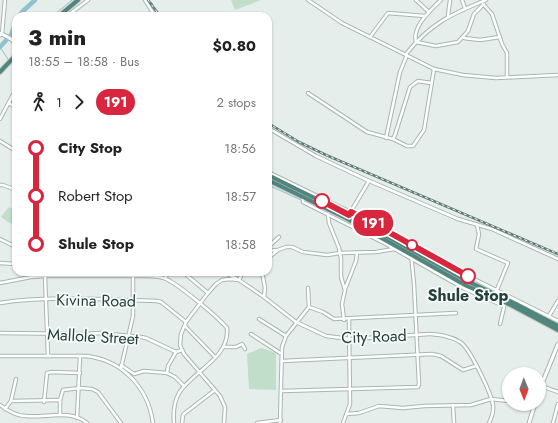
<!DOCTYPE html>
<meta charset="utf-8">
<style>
:root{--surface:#fff;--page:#f2f2f2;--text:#222;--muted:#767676}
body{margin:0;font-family:Jost,sans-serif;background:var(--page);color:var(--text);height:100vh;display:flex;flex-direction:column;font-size:15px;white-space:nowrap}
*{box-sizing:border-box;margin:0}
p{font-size:13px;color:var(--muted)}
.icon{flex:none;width:22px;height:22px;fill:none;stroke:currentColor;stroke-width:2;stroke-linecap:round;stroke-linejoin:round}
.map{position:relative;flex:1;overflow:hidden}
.details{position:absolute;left:12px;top:12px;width:260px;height:264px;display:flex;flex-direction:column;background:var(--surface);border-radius:12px;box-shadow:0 1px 3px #0004}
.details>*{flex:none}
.badge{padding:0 8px;border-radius:13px;font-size:14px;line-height:26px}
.needle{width:26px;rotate:179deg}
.controls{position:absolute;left:502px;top:367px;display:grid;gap:8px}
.controls a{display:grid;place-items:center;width:44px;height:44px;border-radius:50%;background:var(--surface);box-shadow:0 1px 3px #0004;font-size:20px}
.map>.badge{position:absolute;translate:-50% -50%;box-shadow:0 0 0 2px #fff}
.legs{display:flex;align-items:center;gap:6px;height:44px;padding:0 16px;font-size:13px}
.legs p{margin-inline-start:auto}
.overview{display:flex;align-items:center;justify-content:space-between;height:68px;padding:0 16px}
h1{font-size:22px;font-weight:800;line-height:30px}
ul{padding:0 16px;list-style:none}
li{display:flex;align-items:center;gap:14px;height:48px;font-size:15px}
li i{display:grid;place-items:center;width:6px;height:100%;margin:0 5px;background:currentColor}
li i::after{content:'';width:10px;height:10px;margin:-5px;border:3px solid;border-radius:50%;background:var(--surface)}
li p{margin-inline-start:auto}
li:first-child i{background:linear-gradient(#0000 50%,currentColor 0)}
li:last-child i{background:linear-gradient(currentColor 50%,#0000 0)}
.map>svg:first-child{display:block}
</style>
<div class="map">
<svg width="558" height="423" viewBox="0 0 558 423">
<rect width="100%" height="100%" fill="#e6eeeb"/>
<!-- green -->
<g fill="#c0deca">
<polygon points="231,0 261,0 235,10"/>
<polygon points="9,207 16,211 16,219 11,224 1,217"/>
<polygon points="261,348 276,353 276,390 249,389 247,354"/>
</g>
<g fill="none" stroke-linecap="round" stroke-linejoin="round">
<!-- stream -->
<g stroke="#91c1cf" stroke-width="1">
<polyline points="149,0 153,4"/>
<polyline points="55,14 72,0"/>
<polyline points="0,47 8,59"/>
<polyline points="11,64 16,62"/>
<polyline points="268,185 301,200"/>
<polyline points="304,201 327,212"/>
</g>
<!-- river -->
<g stroke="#91c1cf" stroke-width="4.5">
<polyline points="19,16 22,12 35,0"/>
<polyline points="0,47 11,35 16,22"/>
</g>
<!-- minor casing -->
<g stroke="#a8b6b2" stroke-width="4.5">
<g id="minor">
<polyline points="145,0 155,16"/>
<polyline points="308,0 342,23 434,69 463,75 496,78 558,75"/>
<polyline points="416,0 429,12"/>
<path d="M441,0C431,10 412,26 416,42L436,46L458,42L468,31L474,14L484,4"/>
<polyline points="462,0 465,8"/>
<polyline points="483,4 492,14 502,44 507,53 507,77"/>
<polyline points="71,13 88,0"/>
<polyline points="448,16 450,0"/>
<polyline points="0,33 2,34 5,0"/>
<polyline points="370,37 388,13 425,16"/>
<polyline points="464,38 480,40 500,37"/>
<path d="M406,54C430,24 451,14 486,0"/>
<polyline points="308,93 367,132 393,139 395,135 410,87 418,81 431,83"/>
<polyline points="9,103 16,108"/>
<polyline points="0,119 16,89"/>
<polyline points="268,128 316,156 367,180 458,219 492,229 558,259"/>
<polyline points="386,138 400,72 407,55"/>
<polyline points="393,139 407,146 413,146 424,130 434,69"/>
<polyline points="0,141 16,151"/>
<polyline points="268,172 365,219 452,268 558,321"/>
<polyline points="0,185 3,185 16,190"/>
<polyline points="303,198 303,202 384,243 463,288 504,306"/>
<polyline points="350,213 369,181"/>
<polyline points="328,214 329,223 339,248 341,258 341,277 345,290 342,304 344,320"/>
<polyline points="477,225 479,234 476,249 508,263 496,292"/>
<polyline points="0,239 16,247"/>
<polyline points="268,247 279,237"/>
<polyline points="268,251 277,250"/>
<polyline points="268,258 278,250 286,247 292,247 303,252 327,255 340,253 376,252 394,249"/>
<polyline points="0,263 16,264"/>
<polyline points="34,272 34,277"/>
<polyline points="183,272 208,293"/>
<polyline points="224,272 239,280 243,272"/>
<polyline points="262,272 265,288 264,297"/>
<polyline points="45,276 48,356"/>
<polyline points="165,278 169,272"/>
<path d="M0,283L31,277L45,276H149C154,276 159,277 164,278C177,283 218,317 227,328C230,358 193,371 179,393C174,402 173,412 174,423"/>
<polyline points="345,289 356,261 357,253"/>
<path d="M0,303C52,295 105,300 157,301L161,302L186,322"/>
<polyline points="309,307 323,312 334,319 456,313"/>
<polyline points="549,316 558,301"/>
<polyline points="259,319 286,336"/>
<polyline points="500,324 505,303"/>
<polyline points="185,326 215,357"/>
<polyline points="0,333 83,334 100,333 141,337 146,338 176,352 182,350"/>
<polyline points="251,334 280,353"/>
<polyline points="224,347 236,347 242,344 245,349"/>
<path d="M0,356H86C122,360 148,387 153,423"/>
<polyline points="282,361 432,354 441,356 463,370 476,366"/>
<polyline points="121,365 134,374 144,371 167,373 175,377 184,386"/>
<polyline points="121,368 133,316 133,276"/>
<polyline points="167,373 168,366 176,352"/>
<polyline points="541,386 558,392"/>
<polyline points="282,391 418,387 419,384 414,284 411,254"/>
<polyline points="11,401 60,400"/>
<polyline points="44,402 47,373 52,372 80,373"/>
<polyline points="530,404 534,405"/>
<path d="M0,405C8,411 16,416 26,416C45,418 70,409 87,423"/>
<polyline points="453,405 454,423"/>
<polyline points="5,409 11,401 16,379"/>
<polyline points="347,414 359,413 379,406 403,408 424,406 471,405 491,399 509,401"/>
<polyline points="60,415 60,400 63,390 80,388 92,389 98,392 121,423"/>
<polyline points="77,418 80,356"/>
<polyline points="182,423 183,415 185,413 215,390"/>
<path d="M224,423L225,407L220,396L184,354L180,345L181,334L186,322L208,293L216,284L222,280L230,279L239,280L264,297L296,322L326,336L350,339L430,334C440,335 451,336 460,342C470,348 491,393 493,405C494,412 492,417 489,423"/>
<polyline points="257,423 281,420"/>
<polyline points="280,423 282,347 286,336 309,307 308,288"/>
<polyline points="343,423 350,404 349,320"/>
<polyline points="553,423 558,404"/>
</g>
</g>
<!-- tertiary casing -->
<g stroke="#a8b6b2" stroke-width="5">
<g id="tertiary">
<polyline points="539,391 558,344"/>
<polyline points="529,423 535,404"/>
</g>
</g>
<!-- secondary casing -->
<g stroke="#a5b9b3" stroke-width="5">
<polyline id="secondary" points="0,35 2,34 11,39 16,44"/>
</g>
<!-- trunk casing -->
<g stroke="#c2c9c8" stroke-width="6">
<g id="trunk">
<polyline points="59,16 78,0"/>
<polyline points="0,72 16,55"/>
<polyline points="268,175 349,215 469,282 518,305 558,326"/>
<polyline points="268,180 346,218 467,286 511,305 558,330"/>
</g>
</g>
<!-- minor -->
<use href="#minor" stroke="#fff" stroke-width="2.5"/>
<!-- tertiary -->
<use href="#tertiary" stroke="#fff" stroke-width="3"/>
<!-- secondary -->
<use href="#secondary" stroke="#fff" stroke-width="3"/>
<!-- trunk -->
<use href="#trunk" stroke="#50867d" stroke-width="4"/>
<!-- rail casing -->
<g stroke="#607b75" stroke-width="2.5">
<g id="rail">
<polyline points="148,0 160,16"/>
<polyline points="268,123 299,142 326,155 558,254"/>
</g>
</g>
<!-- rail -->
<use href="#rail" stroke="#f6faf9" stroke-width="1" stroke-dasharray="3" stroke-linecap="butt"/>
</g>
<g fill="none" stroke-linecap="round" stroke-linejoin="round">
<!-- line-1 casing -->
<g stroke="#fff" stroke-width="9">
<polyline id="line-1" points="322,201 349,215 351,212 365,219 468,276"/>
</g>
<!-- line-1 -->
<use href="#line-1" stroke="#d7263d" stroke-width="6"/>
</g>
<!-- markers -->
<g fill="#fff" stroke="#d7263d" stroke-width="2">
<circle cx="322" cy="201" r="7"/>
<circle cx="412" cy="245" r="5"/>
<circle cx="468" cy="276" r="7"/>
</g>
<g text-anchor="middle" stroke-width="3.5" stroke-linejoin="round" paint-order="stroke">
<!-- stop labels -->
<g font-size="16" font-weight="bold" fill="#253f3a" stroke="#f6faf9">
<text x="468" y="301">Shule Stop</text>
</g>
<!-- street labels -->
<g font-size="16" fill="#253f3a" stroke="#f6faf9">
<text transform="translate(96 300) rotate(1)" y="6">Kivina Road</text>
<text transform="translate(93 336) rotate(3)" y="6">Mallole Street</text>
<text transform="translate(374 336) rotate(-2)" y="6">City Road</text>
</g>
</g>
</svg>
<div class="controls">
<a><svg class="needle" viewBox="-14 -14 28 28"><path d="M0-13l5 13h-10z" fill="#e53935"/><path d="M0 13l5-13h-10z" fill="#767676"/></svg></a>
</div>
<b class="badge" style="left:373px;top:223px;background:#d7263d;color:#fff">191</b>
<section class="details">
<div class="overview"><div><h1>3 min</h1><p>18:55 – 18:58 · Bus</p></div><b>$0.80</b></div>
<div class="legs"><svg class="icon" aria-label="walk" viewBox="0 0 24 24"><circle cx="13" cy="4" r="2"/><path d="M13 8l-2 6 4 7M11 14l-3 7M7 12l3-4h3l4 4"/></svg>1<svg class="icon" aria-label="forward" viewBox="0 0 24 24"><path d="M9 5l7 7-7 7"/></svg><b class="badge" style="background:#d7263d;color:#fff">191</b><p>2 stops</p></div>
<ul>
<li><i style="color:#d7263d"></i><b>City Stop</b><p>18:56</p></li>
<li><i style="color:#d7263d"></i><span>Robert Stop</span><p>18:57</p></li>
<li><i style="color:#d7263d"></i><b>Shule Stop</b><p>18:58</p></li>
</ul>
</section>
</div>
